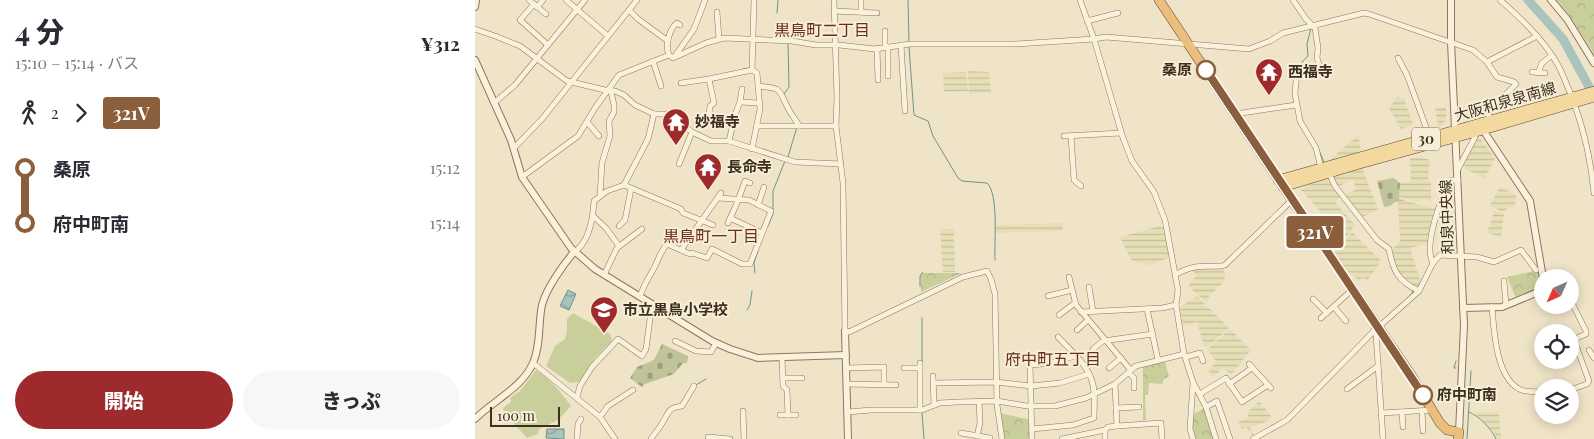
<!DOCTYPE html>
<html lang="ja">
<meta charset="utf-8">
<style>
:root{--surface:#fff;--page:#f7f7f7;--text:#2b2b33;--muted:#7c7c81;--accent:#9e2a2b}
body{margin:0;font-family:"Playfair Display","Noto Sans JP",serif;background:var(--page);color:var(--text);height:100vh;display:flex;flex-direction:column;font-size:19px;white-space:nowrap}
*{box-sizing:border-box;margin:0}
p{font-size:16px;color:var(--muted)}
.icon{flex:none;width:28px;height:28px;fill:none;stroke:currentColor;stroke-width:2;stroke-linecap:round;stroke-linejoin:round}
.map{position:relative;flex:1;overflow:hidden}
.sheet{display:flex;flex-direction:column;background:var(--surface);width:475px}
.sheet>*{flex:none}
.badge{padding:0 10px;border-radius:4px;font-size:18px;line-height:32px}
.needle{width:32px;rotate:225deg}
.controls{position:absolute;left:1059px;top:269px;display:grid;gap:10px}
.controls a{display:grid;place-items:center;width:45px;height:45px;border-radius:50%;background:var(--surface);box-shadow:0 2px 12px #0003;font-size:25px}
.scale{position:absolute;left:15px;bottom:12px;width:70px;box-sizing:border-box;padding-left:5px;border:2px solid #3d2e20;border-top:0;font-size:14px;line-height:18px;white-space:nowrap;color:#3d2e20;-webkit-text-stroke:4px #f7eed8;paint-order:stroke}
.map>.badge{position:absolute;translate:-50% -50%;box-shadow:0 0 0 2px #fff}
.legs{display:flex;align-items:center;gap:8px;height:55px;padding:0 15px;font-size:16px}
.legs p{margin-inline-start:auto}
.headline{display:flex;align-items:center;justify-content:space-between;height:85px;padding:0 15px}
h1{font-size:28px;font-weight:800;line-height:38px}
.primary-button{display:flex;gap:10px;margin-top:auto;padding:10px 15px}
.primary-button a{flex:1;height:58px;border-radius:30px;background:var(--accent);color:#fff;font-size:20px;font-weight:800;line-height:58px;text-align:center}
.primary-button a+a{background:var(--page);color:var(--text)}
ul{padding:0 15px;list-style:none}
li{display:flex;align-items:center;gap:18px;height:55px;font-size:19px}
li i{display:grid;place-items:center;width:8px;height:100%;margin:0 6px;background:currentColor}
li i::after{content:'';width:12px;height:12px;margin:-6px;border:4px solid;border-radius:50%;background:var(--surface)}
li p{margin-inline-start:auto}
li:first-child i{background:linear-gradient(#0000 50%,currentColor 0)}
li:last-child i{background:linear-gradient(currentColor 50%,#0000 0)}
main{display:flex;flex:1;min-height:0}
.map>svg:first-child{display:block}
</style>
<main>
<section class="sheet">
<div class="headline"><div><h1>4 分</h1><p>15:10 – 15:14 · バス</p></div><b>¥312</b></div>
<div class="legs"><svg class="icon" aria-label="walk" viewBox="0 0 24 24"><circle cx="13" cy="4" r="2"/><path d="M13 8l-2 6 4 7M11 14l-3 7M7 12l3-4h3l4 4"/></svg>2<svg class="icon" aria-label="forward" viewBox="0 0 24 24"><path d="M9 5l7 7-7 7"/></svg><b class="badge" style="background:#8b5e3c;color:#fff">321V</b></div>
<ul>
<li><i style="color:#8b5e3c"></i><b>桑原</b><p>15:12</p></li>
<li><i style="color:#8b5e3c"></i><b>府中町南</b><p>15:14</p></li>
</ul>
<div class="primary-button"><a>開始</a><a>きっぷ</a></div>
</section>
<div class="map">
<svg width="1119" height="439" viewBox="0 0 1119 439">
<defs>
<pattern id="farmland-rules" width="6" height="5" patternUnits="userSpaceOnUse" patternTransform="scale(1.25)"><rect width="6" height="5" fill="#e6deb5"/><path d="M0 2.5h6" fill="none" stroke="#c6bf9b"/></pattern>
<pattern id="cemetery-stones" width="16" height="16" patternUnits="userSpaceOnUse" patternTransform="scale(1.25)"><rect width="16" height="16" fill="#bfc49a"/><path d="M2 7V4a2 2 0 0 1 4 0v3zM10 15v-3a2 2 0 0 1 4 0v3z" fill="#9ca07d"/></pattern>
<pattern id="park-crowns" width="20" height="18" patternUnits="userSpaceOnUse" patternTransform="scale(1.25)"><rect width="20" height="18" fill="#c9cf9b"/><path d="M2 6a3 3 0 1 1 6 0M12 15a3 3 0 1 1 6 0" fill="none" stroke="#aeb285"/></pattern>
<pattern id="water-waves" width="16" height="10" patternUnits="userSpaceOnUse" patternTransform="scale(1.25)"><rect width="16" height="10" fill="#a9c4bc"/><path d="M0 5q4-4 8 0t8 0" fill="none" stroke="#8ba098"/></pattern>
</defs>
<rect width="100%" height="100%" fill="#f0e4c8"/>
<!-- farmland -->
<g fill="url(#farmland-rules)">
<polygon points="493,71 514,72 516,92 494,94"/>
<polygon points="491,72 493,91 469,92 468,73"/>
<polygon points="923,96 925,99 929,98 938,125 926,129 914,108"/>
<polygon points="971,107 971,120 964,129 960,109"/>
<polygon points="882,136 884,138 886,152 855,160"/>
<polygon points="1001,137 1004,137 1020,158 1010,178 990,169 989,159"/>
<polygon points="945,157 955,160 953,180 956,181 956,200 945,199 945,202 924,197 925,183 936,182 935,158"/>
<polygon points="887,168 903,209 888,217 870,195 882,189 877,179 863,187 857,178"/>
<polygon points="853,179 866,196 860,202 880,225 870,239 826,190 830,186"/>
<polygon points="1025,187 1041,195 1040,206 1033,208 1027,212 1015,205"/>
<polygon points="931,201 961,209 955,243 935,248 946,283 943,289 922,274 915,249 923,245 925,240 923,203"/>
<polygon points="1019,211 1029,214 1026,237 1012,233"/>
<polygon points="588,223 588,231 521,233 521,225"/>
<polygon points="685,226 690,229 696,257 674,265 657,261 645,237"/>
<polygon points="465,229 479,229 480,272 468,272"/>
<polygon points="877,232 906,261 893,280 887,278 884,281 866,265 858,254 867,246"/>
<polygon points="748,268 750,275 749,282 734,296 732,303 713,286 722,275 715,269"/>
<polygon points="722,296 754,328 734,346 729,346 722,322 708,326 705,307"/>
<polygon points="755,329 776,350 756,375 749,368 737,377 733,370 741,362 733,350 734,348"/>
<polygon points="784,401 797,417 788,423 775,427 780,437 779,438 771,427 767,429 763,422 774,417 772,413"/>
<polygon points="1024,412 1026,439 1023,439 1017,430 1000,413"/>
</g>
<!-- green -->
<g fill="#c9cf9b">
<polygon points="98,313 135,334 137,341 120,358 104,382 95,383 71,366 80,346 90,339 92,330 92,319"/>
<path d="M61,370C76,380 86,392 96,406L83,420L64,429L63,434L52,438L30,414L28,408L36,402L35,398L45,391Z"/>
</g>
<!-- cemetery -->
<g fill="url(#cemetery-stones)">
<polygon points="919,178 925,183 924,199 931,201 920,202 915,206 909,207 902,181"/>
<polygon points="187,344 213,356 212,363 208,363 199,374 170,384 167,387 155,378 162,367 177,361 180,358"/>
</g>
<!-- park -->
<g fill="url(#park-crowns)">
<polygon points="1082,0 1119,0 1119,54 1095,16"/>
<polygon points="1063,270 1067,284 1065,288 1041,298 1032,277"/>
<polygon points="447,273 487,273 446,292 445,276"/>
<polygon points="690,361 694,377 689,379 687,384 674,383 673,395 670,395 671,420 668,420 668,367"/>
<polygon points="730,408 740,439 720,439 717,430 718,414"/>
<polygon points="525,413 556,420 556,439 530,439"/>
</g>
<!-- water -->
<g fill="url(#water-waves)" stroke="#6f938a">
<polygon points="93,290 101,294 94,310 85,306"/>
<polygon points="72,429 89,429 89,439 71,438"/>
</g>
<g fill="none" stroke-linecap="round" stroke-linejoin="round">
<!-- stream -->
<g stroke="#6f938a" stroke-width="1">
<polyline points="433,0 434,41"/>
<polyline points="302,13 303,0"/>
<path d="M434,47L439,115L453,121L458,136L483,178L487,181L512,183C524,194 519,242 520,260"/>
<polyline points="268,69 275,68"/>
<path d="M824,73C823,65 828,61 833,56L832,44L836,28"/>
<polyline points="309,94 314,87 313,43"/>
<polyline points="843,148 849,162"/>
<polyline points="313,157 322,127"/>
<polyline points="293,226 298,214 298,191 310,161"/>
<polyline points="916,267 920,275"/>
<polyline points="280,273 279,263 283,251"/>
<polyline points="445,286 445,276 448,272"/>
<polyline points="933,298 938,292 936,289"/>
<polyline points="272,310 275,305 277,291"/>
<polyline points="447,318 447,362"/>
<polyline points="981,361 979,368 981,368"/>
<polyline points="221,385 231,379"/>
<path d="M994,412C1004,416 1017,429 1021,439"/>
<polyline points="447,413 449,439"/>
<polyline points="992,439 996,371"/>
</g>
<!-- river -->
<polyline stroke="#a9c4bc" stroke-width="9" points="1053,0 1088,39 1119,96"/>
<!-- minor casing -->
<g stroke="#8d765c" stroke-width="6">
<g id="minor">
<polyline points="54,0 71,14"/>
<polyline points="91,0 133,36"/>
<polyline points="359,0 362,98 361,126 368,183 370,331 374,332 488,277 512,271 516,279 520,294 522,405 527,439"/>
<polyline points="386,0 386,12"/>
<polyline points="605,0 619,39 648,138 657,161 679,192 690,220 703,290 701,305 709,354 718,382 731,407 741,439"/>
<polyline points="818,0 831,19 840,28 843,48 842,58 845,68 823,76 821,81 820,94 825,121 841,148 846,168"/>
<path d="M1025,0C1047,19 1074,45 1086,71C1090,80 1093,88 1097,97"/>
<polyline points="59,4 45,20 73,45"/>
<polyline points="62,7 68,0"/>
<polyline points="154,10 163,19 193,41"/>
<polyline points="359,11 402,13"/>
<polyline points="242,12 244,39"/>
<polyline points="612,21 643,13"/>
<polyline points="0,29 20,36 45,46 92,81 130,90 140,91 149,95 160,105 179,114"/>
<polyline points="410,31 410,44 413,50 413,76"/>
<polyline points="426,45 430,111"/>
<polyline points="402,48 403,80"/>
<path d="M194,55C190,46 194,29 202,23L205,25"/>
<polyline points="200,56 219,29 230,0"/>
<polyline points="923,58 932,75 955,138"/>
<polyline points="178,61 186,86"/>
<polyline points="1012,62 1062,36"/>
<polyline points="277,70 282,73 285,109 277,149"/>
<polyline points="1057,72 1070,73"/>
<polyline points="1063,73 1067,63 1076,56"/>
<polyline points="234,79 239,103 235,106 234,114"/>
<polyline points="206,83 234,79 277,70 279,0"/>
<path d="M283,86C308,89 302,87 313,108C316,115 321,119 324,126H361"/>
<polyline points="267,89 265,102 284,103"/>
<polyline points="19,103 40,85 110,0"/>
<path d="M1099,103C1110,133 1116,162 1119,193"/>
<polyline points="760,114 821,105"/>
<polyline points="112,122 124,136"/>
<polyline points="282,126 324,126"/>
<polyline points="589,136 646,133"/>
<polyline points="596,136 599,180 606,186"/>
<polyline points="254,141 260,115 265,102"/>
<polyline points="39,148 67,119 162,0"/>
<polyline points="204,164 217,132"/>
<polyline points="982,171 1000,137"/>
<path d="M854,173L860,186L902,240L914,249C918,271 923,281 944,291"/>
<polyline points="47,177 103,136 120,108 144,75 194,55 198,58 231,43 249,38 317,41 341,45 364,45 400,49 435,44 540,44 619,39 631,37 774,49 795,41 808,33 889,13 894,14 998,50 1012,62 1022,77 1039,82 1041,84 1014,111 1013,121"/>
<polyline points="149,185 206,209 208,213 238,225"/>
<polyline points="125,196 127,163 135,136 134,121 139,112 139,105 136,92 134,90"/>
<polyline points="283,205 289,187"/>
<polyline points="118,216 131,228 144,246"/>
<polyline points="255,218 287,233"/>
<polyline points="253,223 262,203 270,181 275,183"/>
<polyline points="144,226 150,220 156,189"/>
<polyline points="206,250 215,254 217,253 232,258 237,249 267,264 275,264 296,211 274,200 243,198"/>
<path d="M99,252C115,242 118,218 119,201L132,191L149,185L173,139L179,114H194L217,132L236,141H254L320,162L366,164"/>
<polyline points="958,263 965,255 1002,257 1019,262 1046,250 1061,270"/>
<path d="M701,274C722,264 724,267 747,266L750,265L817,200"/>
<polyline points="129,275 142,248 167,229"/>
<polyline points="594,277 601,305 654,368 655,374 659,378 659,388"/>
<polyline points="1029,281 1031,305"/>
<polyline points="614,287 618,311"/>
<polyline points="573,296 597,290"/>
<path d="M165,297C168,286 173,279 178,270C183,261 185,252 192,244L206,250L246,193"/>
<polyline points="838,299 852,313"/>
<polyline points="1095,299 1111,331 1111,334 1102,338 1100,343 1114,381 1112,384 1095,390"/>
<polyline points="859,307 871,321"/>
<path d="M1017,307C1019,332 1021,376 1044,389C1050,393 1061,391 1068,392"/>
<polyline points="672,309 683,360"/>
<polyline points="606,312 687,308 701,305"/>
<polyline points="584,315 600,303"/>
<polyline points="846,318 878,289"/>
<polyline points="602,330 613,320"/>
<polyline points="899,330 901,334 908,439"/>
<polyline points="200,341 221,351 236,352 241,343"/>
<polyline points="618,349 628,341 678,334"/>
<polyline points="1114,350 1119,358"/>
<polyline points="307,357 308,386 312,390 313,415"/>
<polyline points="711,357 725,353 728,361"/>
<polyline points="58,363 125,417 140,439"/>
<polyline points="774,364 796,388"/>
<polyline points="372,368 409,367 409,384"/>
<polyline points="429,368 445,368"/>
<polyline points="634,368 646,358"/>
<polyline points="458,376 459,405"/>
<polyline points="308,378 327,378"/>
<polyline points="459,383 521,382 556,386 585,383 614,374"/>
<polyline points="372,384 421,385"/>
<polyline points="754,384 777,368"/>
<polyline points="872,389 903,366"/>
<polyline points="725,394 751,378 767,402 793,385"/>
<polyline points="102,397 105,386 117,367 143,339 167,356 171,349 177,304"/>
<polyline points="731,407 742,401 755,439"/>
<polyline points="641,408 664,407"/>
<polyline points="445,410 445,363"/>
<polyline points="268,411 269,439"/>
<polyline points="947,411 948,431"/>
<polyline points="373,412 396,410 447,410 465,403 482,402 522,401 552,406 580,406 611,398 640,384"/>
<polyline points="927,412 928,427"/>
<polyline points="906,413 958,410"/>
<polyline points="305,415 321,415"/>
<polyline points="125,417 133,406 158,390"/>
<path d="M557,429L598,425L619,418C619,405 621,390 616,378C610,362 594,349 583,337"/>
<polyline points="486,433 515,438"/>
<polyline points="502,436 505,423 504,401"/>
<polyline points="233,437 255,439"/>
<polyline points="102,439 103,424 106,419"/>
<path d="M176,439C179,434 183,430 186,425C194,414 191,408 207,406L219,386"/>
<polyline points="557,439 555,365 577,363 600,356"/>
<polyline points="587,439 630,430"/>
<polyline points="630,439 630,430 633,427 642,426"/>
<polyline points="687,439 686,423 642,426 640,384 661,366 709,354"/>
<polyline points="718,439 715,429 718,383"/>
<path d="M778,439L812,420L898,332L944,291L958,263C948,245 966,196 977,180H983"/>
</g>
</g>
<!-- tertiary casing -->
<g stroke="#8d765c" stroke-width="8">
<g id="tertiary">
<polyline points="976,0 976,42 989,325 984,432"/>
<polyline points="1076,0 1092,19 1119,63"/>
<polyline points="0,7 1,0"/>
<polyline points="0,60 36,140 47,177 96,248 120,269 237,341 255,349 283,358 371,355"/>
<polyline points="1008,130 1055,201 1068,278"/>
<polyline points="988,308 1027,307 1068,290"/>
<polyline points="370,331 373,439"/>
<path d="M0,419C19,400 47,388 58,363C66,345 63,324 67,305C71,289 88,265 99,252"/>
</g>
</g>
<!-- primary casing -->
<g stroke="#5b4430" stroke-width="10">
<g id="primary">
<polyline points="803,180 1119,91"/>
<polyline points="808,187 881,165 1008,130 1119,97"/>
</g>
</g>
<!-- trunk casing -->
<g stroke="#5b4430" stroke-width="10">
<polyline id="trunk" points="684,0 817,200 936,375 965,423 972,430 984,432 983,439"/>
</g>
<!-- minor -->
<use href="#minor" stroke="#faf1dc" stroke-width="5"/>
<!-- tertiary -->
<use href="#tertiary" stroke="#faf1dc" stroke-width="6"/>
<!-- primary -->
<use href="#primary" stroke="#f3d9a0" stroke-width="9"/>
<!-- trunk -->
<use href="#trunk" stroke="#eabe7c" stroke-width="9"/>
</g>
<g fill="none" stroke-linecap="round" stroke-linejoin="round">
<!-- line-1 casing -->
<g stroke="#fff" stroke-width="11">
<polyline id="line-1" points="731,70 948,395"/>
</g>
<!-- line-1 -->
<use href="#line-1" stroke="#8b5e3c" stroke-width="8"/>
</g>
<!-- icons -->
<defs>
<g id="temple-pin" transform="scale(1.4375)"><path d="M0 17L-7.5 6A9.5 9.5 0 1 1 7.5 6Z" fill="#9e2a2b" stroke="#f7eed8"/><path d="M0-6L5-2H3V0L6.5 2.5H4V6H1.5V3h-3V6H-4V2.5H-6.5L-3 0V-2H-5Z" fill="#fff"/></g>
<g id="school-pin" transform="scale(1.4375)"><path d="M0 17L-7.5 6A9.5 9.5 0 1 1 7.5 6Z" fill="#9e2a2b" stroke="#f7eed8"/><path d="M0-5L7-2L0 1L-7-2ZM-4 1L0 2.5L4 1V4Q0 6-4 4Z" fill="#fff"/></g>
</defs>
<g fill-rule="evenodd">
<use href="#temple-pin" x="794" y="72"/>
<use href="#temple-pin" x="201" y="122"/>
<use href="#temple-pin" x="233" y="167"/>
<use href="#school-pin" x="129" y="310"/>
</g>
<!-- markers -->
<g fill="#fff" stroke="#8b5e3c" stroke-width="2.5">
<circle cx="731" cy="70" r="9"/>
<circle cx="948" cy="395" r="9"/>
</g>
<g text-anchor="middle" stroke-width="4" stroke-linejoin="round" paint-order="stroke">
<!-- shield labels -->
<rect fill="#f7eed8" stroke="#756857" stroke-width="1" x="937" y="127.5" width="28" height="23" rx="4"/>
<g font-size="14" font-weight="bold" fill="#3d2e20">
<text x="951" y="144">30</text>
</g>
<!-- stop labels -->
<g font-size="15" font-weight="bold" fill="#3d2e20" stroke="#f7eed8" text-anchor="end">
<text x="717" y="75">桑原</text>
<text x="962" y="400" text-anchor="start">府中町南</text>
</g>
<!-- poi labels -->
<g font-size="15" font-weight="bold" fill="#3d2e20" stroke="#f7eed8" text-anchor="start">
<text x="813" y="77">西福寺</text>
<text x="220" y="127">妙福寺</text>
<text x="252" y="172">長命寺</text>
<text x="148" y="315">市立黒鳥小学校</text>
</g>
<!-- street labels -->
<g font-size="15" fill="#3d2e20" stroke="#f7eed8">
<text transform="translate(1030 102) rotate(-16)" y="5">大阪和泉泉南線</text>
<text transform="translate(972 217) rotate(-92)" y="5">和泉中央線</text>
</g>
<!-- neighbourhood labels -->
<g font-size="16" fill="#6b2e1e" stroke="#f7eed8">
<text x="347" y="36">黒鳥町二丁目</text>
<text x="236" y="242">黒鳥町一丁目</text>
<text x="578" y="365">府中町五丁目</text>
</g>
</g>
</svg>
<div class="controls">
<a><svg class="needle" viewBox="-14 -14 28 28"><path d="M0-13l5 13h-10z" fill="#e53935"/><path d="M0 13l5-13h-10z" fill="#7c7c81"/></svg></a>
<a><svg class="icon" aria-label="locate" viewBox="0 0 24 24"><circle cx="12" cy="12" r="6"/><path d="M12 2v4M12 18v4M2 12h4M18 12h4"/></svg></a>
<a><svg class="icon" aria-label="layers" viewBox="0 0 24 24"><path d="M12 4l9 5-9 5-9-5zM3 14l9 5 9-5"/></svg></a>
</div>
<div class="scale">100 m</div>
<b class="badge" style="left:840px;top:232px;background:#8b5e3c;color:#fff">321V</b>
</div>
</main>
